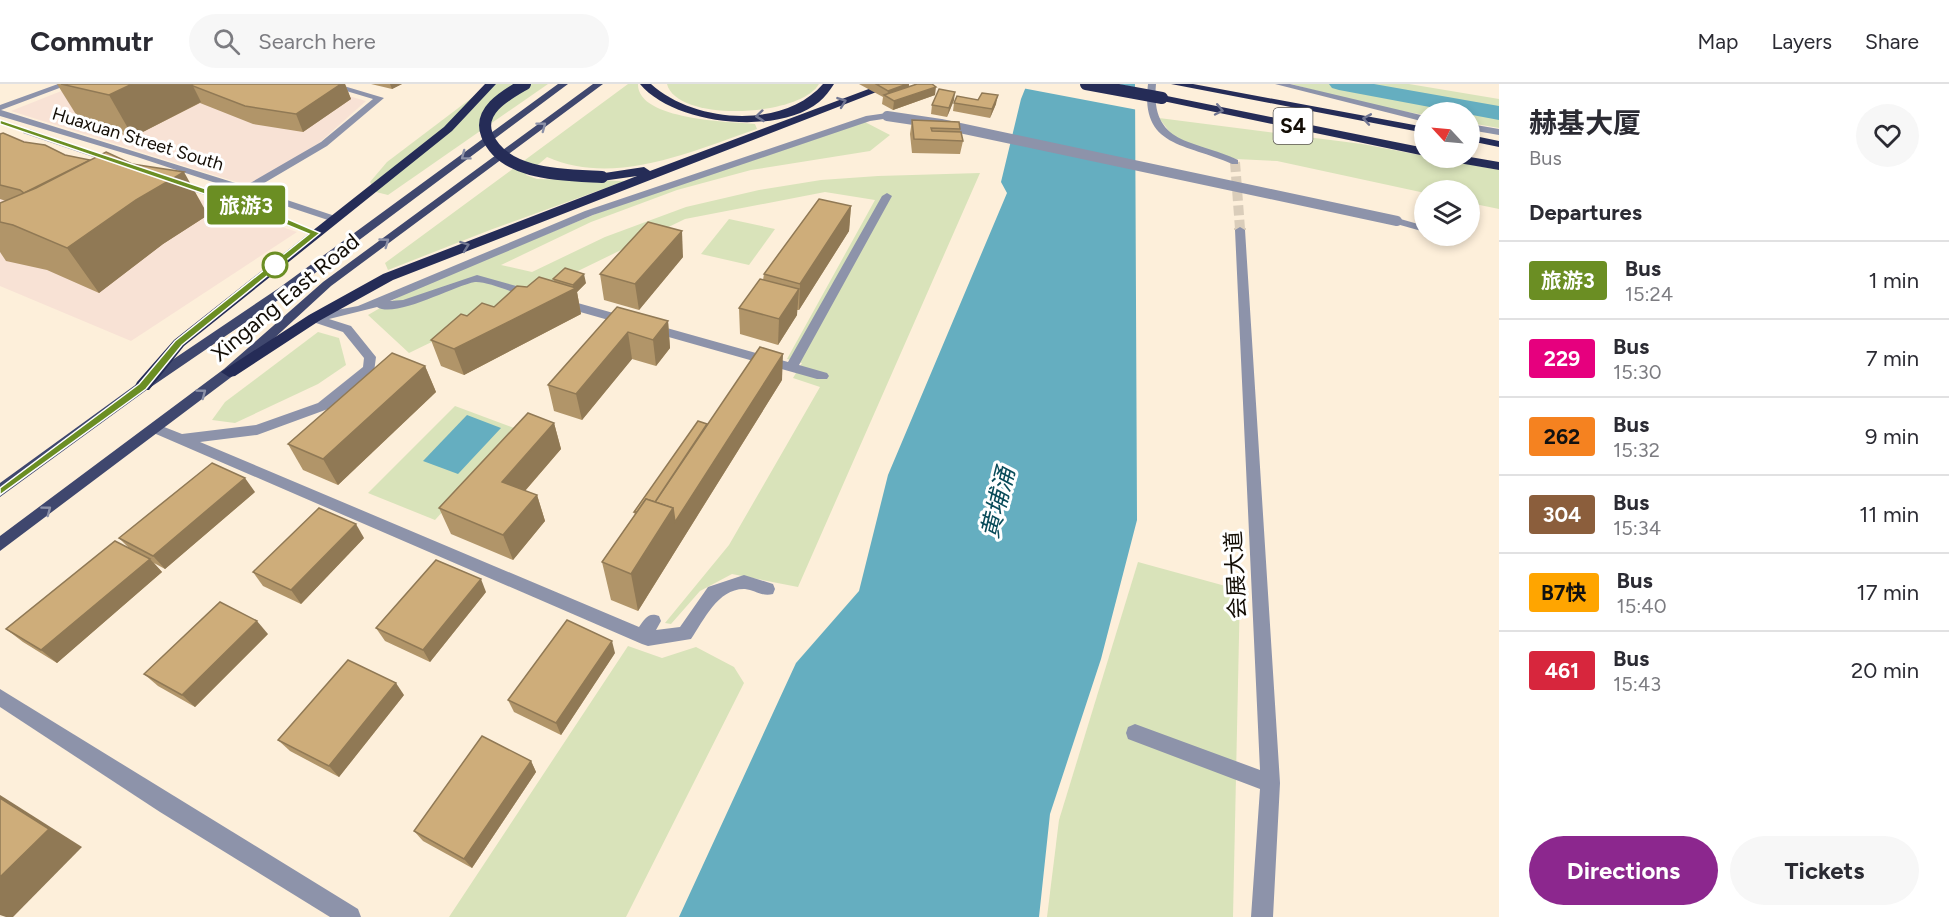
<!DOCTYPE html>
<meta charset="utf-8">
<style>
:root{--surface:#fff;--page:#f7f7f7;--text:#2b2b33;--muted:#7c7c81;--line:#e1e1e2;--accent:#8c278e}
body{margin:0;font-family:Figtree,"Noto Sans SC",sans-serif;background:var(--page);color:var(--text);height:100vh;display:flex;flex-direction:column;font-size:22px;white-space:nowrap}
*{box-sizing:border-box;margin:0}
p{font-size:20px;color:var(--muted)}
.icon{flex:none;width:33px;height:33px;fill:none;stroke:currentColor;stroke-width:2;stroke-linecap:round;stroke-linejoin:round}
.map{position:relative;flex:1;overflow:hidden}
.drawer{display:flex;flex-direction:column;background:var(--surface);width:450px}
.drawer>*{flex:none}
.badge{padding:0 12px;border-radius:4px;font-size:21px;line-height:39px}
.needle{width:39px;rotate:296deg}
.fabs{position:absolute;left:1414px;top:18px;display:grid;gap:12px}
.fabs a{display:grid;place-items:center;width:66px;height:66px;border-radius:50%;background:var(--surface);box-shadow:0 3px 9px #0003;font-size:30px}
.map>.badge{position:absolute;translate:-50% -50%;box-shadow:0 0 0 3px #fff}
h2{padding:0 30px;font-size:22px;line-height:54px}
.round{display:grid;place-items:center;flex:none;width:63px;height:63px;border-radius:32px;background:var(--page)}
.head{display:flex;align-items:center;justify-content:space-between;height:102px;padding:0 30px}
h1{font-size:28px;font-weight:700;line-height:45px}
.cta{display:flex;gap:12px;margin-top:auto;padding:12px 30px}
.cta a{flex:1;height:69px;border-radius:36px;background:var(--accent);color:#fff;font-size:24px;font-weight:700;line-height:69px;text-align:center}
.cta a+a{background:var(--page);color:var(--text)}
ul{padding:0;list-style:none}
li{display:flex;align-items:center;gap:18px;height:78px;padding:0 30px;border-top:2px solid var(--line)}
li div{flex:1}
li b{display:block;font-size:22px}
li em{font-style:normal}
li .badge{min-width:66px;font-weight:700;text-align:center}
header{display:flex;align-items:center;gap:36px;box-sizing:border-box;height:84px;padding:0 30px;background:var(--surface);border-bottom:2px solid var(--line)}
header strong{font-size:28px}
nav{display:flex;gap:33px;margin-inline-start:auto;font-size:21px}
.search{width:420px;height:54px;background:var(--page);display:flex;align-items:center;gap:15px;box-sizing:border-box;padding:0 21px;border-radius:33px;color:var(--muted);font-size:22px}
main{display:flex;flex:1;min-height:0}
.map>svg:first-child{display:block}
</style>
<header>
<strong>Commutr</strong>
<div class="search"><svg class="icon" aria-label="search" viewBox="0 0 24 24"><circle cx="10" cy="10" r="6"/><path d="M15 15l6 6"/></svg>Search here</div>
<nav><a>Map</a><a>Layers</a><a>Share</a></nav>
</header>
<main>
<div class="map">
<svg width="1499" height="833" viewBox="0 0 1499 833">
<rect width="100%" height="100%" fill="#fdefda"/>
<!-- commercial -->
<g fill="#f8e2d5">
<polygon points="79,0 307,0 366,17 319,59 249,102 11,27"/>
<polygon points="0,48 297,148 131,257 0,202"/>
</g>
<!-- green -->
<g fill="#d9e3ba">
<polygon points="490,0 548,0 388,111 376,108 370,98 387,78"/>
<path d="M628,0H638C637,36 730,38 755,40L757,45C692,67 615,103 547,73L526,91L537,95L625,97L490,146L388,186L385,179Z"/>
<path d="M667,0H819C800,33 677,39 667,0Z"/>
<polygon points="1291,0 1331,0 1499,33 1499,44 1470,39 1470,28 1425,28 1425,31 1373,22"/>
<polygon points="1352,0 1409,0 1499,15 1499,26"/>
<polygon points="1159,34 1362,60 1499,86 1499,125 1470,119 1470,106 1425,106 1425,109 1277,77 1236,75 1175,55"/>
<polygon points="865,38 890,51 870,67 751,86 677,106 591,138 501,181 532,188 605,153 686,123 759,106 821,96 878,92 980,89 798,503 732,490 700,507 671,540 665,539 729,461 820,303 793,294 802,279 787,275 875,116 825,108 685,135 409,269 368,231 411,206 603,127"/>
<polygon points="729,135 775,145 749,181 701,170"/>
<polygon points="318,248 339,254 346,281 318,300 235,339 212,336 225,318"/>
<polygon points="455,322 517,345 435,436 368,409"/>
<polygon points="1138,478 1240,506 1233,833 1047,833 1059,736"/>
<polygon points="628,562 662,574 696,563 734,583 744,599 626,833 449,833"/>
</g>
<!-- water -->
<g fill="#65aec0">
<polygon points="1027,0 1135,0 1137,436 1101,575 1050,730 1039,833 679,833 796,579 859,507 888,391 1007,109 1001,98 1021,15"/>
<polygon points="467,331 501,344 458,390 423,377"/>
</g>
<!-- pier -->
<polygon fill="#fdefda" points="1024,0 1117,0 1138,4 1138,26 1022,4"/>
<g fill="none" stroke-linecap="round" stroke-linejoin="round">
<!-- river -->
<polygon fill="#65aec0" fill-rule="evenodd" points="1329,0 1374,0 1499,22 1499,36 1339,6 1332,4"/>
<!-- minor-tunnel-far1 -->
<polyline stroke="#dacdba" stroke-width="10" stroke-dasharray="10 4.5" stroke-linecap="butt" points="1235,78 1240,145"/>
<!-- minor-tunnel -->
<polyline stroke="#dacdba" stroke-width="12" stroke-dasharray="12 6" stroke-linecap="butt" points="1240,144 1240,146"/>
<!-- minor -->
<g fill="#8d93aa" fill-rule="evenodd">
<polygon points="58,0 70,0 1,26 245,102 321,58 373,15 323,0 337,0 384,14 327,62 254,105 338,133 339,135 334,138 137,73 0,32 0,21"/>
<path d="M1148,0H1156C1150,62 1194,55 1238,76V80H1232C1186,59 1140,64 1148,0Z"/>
<polygon points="1275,0 1290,0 1425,32 1425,38"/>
<path d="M887,29L890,30V34L870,37L593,131L390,217L403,216L477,191L538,208V214H530C517,210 487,197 475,198C453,202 395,235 377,223L329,235L351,242L376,273L374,288L328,325L257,351L200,358L639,543C645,535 648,528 659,532L661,537L656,546L680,543L708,503L744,491L773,500L775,505L773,510C762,513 755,506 745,505C718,504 704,536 691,555L648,562L642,560L149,347L147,344L154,339L182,350L256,341L318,319L363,283L364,274L343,248L310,237V231L358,222L585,127L866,32Z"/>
<polygon points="1470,40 1499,45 1499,51 1470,46"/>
<polygon points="23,45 29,45 122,78 114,80 23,49"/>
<polygon points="169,95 177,95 258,122 320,149 311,151 250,126 169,99"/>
<polygon points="887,109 892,112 799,281 827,289 829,292 827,295 817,295 559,222 557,219 559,216 567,216 788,278 882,112"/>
<polygon points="1397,134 1425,142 1425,148 1393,139 1393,135"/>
<polygon points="1240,143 1245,146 1280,699 1273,833 1251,833 1260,705 1128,655 1126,649 1128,643 1135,640 1260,686 1235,146"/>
<polygon points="1440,152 1453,152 1447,155"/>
<polygon points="0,605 358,825 361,833 330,833 160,728 0,623"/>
</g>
<!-- major -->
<g fill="#3f476e" fill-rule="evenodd">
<polygon points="558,0 568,0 287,210 148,305 0,413 0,399 138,299 279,204"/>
<polygon points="593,0 603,0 331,202 234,291 0,467 0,452 224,285 323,198"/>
</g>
<!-- highway -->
<g fill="#252c57" fill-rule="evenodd">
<polygon points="485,0 496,0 452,47 184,262 149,306 137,306 135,302 137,298 174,256 444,43"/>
<path d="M640,0H651C694,39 783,46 823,0H834C830,6 825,13 819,18C778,52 674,41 640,0Z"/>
<polygon points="882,0 897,0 393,196 319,237 235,292 229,293 221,288 309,231 383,190 637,92 602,97 598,96 598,90 644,83 650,87"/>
<polygon points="1171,0 1193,0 1425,43 1425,49"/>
<polygon points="1162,11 1425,64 1425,72 1158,16 1158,12"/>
<polygon points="1470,51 1499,57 1499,63 1470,57"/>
<polygon points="1470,73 1499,78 1499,86 1453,78 1447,74"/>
</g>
<!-- minor-bridge -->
<polyline stroke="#8d93aa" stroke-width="10" points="887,32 941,40 1397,137"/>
<!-- highway-bridge -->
<g stroke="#252c57" stroke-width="12">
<path d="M525,0C508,10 477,26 487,51C503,92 565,91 602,93"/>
<polyline points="1086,0 1162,14"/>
</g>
</g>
<!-- wall -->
<g fill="#b19569">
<polygon points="57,0 345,0 351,15 303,48 253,40 200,19 133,53 82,40"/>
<polygon points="371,0 402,0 392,5"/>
<polygon points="859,0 909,0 909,3 935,11 893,26 882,20 883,13"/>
<polygon points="954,16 947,33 931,30 932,21"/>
<polygon points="978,16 996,20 990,34 953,27 954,19"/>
<polygon points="912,36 960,45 960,48 963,57 960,70 912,69 910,50"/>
<polygon points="0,50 24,58 65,71 208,131 163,160 99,209 47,186 6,177 0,168 0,119 6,117 0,115"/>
<polygon points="851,122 849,147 799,226 797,226 797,231 778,261 740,250 739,224 763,196 764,190"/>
<polygon points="683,173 639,226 604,216 600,190"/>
<polygon points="553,195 586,199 577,208 581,230 464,291 441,282 431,256 467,232 494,223 527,203 554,197"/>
<polygon points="617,223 668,237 670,264 656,282 632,275 582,336 554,327 548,301"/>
<polygon points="425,282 436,308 338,401 303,386 288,360"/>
<polygon points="782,296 638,527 611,516 602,478 635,431 634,428 707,340"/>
<polygon points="554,339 561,365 525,407 537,411 545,437 513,476 451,450 439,424"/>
<polygon points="255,408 165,485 154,479 162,488 57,579 23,558 6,545 128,463 119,454"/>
<polygon points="364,454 301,520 263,502 253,488"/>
<polygon points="486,508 430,578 385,557 376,544"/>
<polygon points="268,550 195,623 158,602 144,590"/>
<polygon points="615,569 561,651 514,628 508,616"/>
<polygon points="404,611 339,693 290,667 278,656"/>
<polygon points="531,677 536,688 472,784 423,757 414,747"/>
</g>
<!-- shaded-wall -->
<g fill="#907955">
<polygon points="132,0 192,0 201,18 133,53 109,11"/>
<polygon points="341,0 345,0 351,15 303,48 296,30"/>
<polygon points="390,0 402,0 392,5"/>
<polygon points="907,0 909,0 908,8 887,13 888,7"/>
<polygon points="936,3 935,11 893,26 894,17"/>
<polygon points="955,8 954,16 947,33 949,24"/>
<polygon points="998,11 996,20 990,34 992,25"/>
<polygon points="184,88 208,131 163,160 99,209 67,164 136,116"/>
<polygon points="851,122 849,147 799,226 800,200"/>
<polygon points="682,147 683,173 639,226 635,200"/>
<polygon points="584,190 586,199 577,208 581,230 464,291 454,265 573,205 573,201"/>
<polygon points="799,205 797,231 778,261 779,235"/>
<polygon points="668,237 670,264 656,282 653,256"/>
<polygon points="628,248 632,275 582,336 576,310"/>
<polygon points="783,270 782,296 638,527 631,490 673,424"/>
<polygon points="425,282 436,308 338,401 323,375"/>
<polygon points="554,339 561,365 511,423 502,398"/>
<polygon points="245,394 255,408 165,485 153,472"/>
<polygon points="537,411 545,437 513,476 503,451"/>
<polygon points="356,440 364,454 301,520 291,506"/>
<polygon points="150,475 162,488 57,579 41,566"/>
<polygon points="481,495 486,508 430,578 423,566"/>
<polygon points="257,537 268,550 195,623 182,611"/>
<polygon points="612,557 615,569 561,651 556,639"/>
<polygon points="396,599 404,611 339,693 329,682"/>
<polygon points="531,677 536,688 472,784 464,775"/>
<polygon points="0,711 82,763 13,833 6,833 0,831"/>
</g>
<!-- building -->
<g fill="#cead7a" stroke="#907955" stroke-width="1.5">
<polygon points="61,0 132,0 109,11"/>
<polygon points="192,0 341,0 296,30 245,22 193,2"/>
<polygon points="876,0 907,0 888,7"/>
<polygon points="917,0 932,0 936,3 894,17 884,11"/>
<polygon points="939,5 955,8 949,24 932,21"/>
<polygon points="982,9 998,11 992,25 954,19 957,12 978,16"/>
<polygon points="912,36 959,38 960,45 931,44 932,47 961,48 963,57 914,55"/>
<polygon points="3,49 24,58 45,61 65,71 90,76 24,109 20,106 0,101 0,50"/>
<polygon points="106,68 132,80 184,88 136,116 67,164 13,141 0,138 0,119 36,104"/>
<polygon points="819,115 851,122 800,200 764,190"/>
<polygon points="648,138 682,147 635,200 600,190"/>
<polygon points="565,184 584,190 573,201 553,195"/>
<polygon points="539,193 576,204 454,265 431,256 461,230 467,232 482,219 494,223 517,202 527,203"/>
<polygon points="760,195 799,205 779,235 739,224"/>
<polygon points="617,223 668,237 653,256 628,248 576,310 548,301"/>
<polygon points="760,263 783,270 675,438 673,424 655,418"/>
<polygon points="392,269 425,282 323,375 288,360"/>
<polygon points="528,329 554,339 502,398 537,411 503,451 439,424"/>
<polygon points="698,337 707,340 655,418 646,415 637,428 634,428"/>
<polygon points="212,379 245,394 153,472 119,454"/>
<polygon points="646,415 673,424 631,490 602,478"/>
<polygon points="319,424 356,440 291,506 253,488"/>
<polygon points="115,457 150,475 41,566 6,545"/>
<polygon points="436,476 481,495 423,566 376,544"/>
<polygon points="220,518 257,537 182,611 144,590"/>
<polygon points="567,536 612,557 556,639 508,616"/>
<polygon points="348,576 396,599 329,682 278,656"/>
<polygon points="482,652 531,677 464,775 414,747"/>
<polygon points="0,714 49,745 0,793"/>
</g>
<!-- one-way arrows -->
<defs><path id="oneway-chevron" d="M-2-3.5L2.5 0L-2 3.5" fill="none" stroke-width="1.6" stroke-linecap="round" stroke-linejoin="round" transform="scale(1.5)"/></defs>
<g stroke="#717692">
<use href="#oneway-chevron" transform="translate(842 18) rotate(-20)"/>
<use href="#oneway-chevron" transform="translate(1219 26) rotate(12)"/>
<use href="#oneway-chevron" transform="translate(760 32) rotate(174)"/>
<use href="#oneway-chevron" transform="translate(1367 35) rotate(-170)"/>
<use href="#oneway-chevron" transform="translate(465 162) rotate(-20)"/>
</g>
<g stroke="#8c91a8">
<use href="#oneway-chevron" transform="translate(542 42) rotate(-37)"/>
<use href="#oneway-chevron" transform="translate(465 72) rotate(143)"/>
<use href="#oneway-chevron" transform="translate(385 158) rotate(-36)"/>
<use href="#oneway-chevron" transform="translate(202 309) rotate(-37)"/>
<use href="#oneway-chevron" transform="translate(47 426) rotate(-37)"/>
</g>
<!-- line -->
<polygon fill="#6b8e23" stroke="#fff" stroke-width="1.5" points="0,36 257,122 320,149 182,261 146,305 0,411 0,404 139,300 175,257 309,150 251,126 0,40"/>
<!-- markers -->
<circle fill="#fff" stroke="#6b8e23" stroke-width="3" cx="275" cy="181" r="12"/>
<g text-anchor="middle" stroke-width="6" stroke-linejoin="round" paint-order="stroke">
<!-- far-street labels -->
<g font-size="18" fill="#130d05" stroke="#fff">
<text transform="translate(138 55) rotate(17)" y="6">Huaxuan Street South</text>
</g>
<!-- shield labels -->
<rect fill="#fff" stroke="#5a5650" stroke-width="1.5" x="1273.5" y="24" width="39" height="36" rx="4.5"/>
<g font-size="21" font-weight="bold" fill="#130d05">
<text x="1293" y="49">S4</text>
</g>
<!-- street labels -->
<g font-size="22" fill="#130d05" stroke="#fff">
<text transform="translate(285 213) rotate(-40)" y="8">Xingang East Road</text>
<text transform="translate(1235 491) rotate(-93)" y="8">会展大道</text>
</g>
<!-- water labels -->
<g font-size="24" font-style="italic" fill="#094b59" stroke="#fff">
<text transform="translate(998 419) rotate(-76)" y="8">黄埔涌</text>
</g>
</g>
</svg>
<div class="fabs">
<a><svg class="needle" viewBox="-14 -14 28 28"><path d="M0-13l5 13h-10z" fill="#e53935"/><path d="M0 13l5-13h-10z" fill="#7c7c81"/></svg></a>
<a><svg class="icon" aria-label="layers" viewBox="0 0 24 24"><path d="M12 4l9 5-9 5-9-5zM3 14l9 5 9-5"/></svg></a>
</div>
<b class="badge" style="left:246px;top:121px;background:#6b8e23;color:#fff">旅游3</b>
</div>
<section class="drawer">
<div class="head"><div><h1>赫基大厦</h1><p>Bus</p></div><a class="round"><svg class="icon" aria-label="heart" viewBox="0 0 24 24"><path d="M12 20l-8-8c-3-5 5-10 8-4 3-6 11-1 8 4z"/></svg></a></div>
<h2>Departures</h2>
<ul>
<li><span class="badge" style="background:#6b8e23;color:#fff">旅游3</span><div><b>Bus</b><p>15:24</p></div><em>1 min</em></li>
<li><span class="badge" style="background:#e6007e;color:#fff">229</span><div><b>Bus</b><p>15:30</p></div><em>7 min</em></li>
<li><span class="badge" style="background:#f58220;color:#111">262</span><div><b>Bus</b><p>15:32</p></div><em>9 min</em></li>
<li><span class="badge" style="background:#8b5e3c;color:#fff">304</span><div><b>Bus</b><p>15:34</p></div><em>11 min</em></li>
<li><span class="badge" style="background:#ffa500;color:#111">B7快</span><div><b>Bus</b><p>15:40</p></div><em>17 min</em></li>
<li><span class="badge" style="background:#d7263d;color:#fff">461</span><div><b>Bus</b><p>15:43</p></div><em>20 min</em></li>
</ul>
<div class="cta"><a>Directions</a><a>Tickets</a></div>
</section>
</main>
